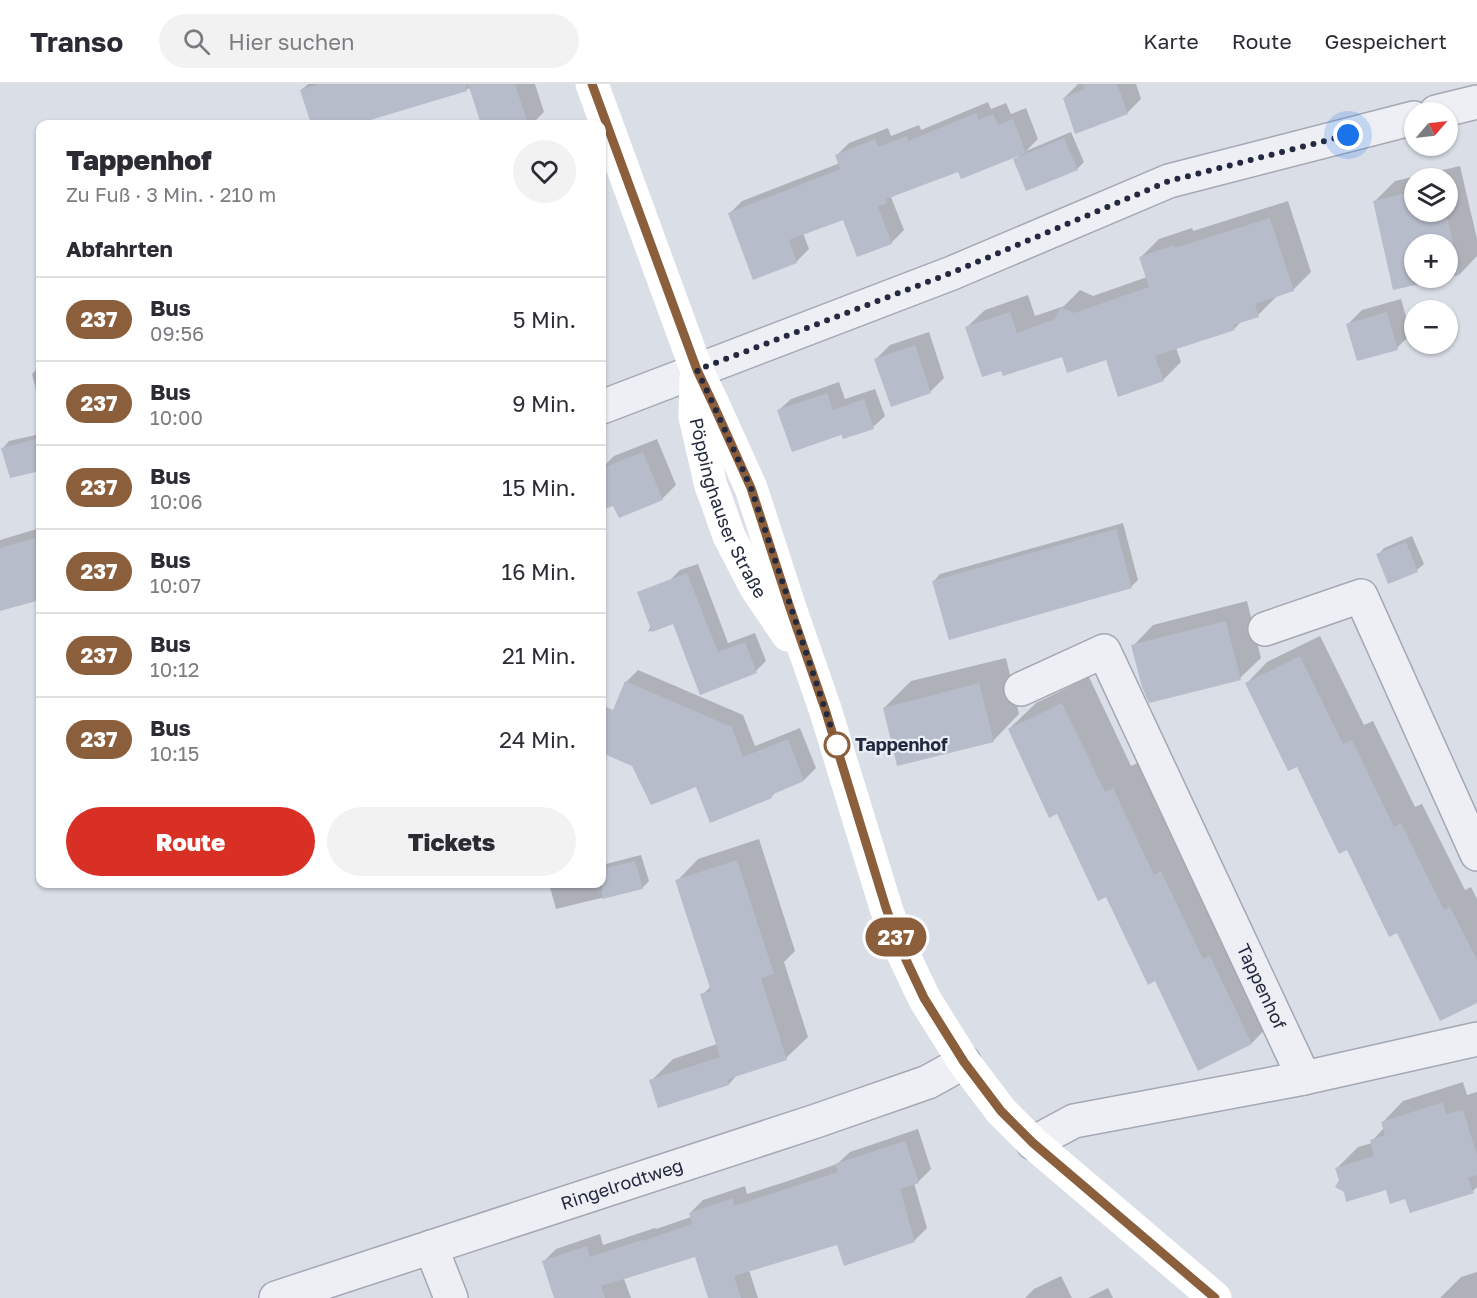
<!DOCTYPE html>
<html lang="de">
<meta charset="utf-8">
<style>
:root{--surface:#fff;--page:#f2f2f3;--text:#2b2b33;--muted:#7c7c81;--line:#e1e1e2;--accent:#d93025}
body{margin:0;font-family:"Golos Text",sans-serif;background:var(--page);color:var(--text);height:100vh;display:flex;flex-direction:column;font-size:22px;white-space:nowrap}
*{box-sizing:border-box;margin:0}
p{font-size:20px;color:var(--muted)}
.icon{flex:none;width:33px;height:33px;fill:none;stroke:currentColor;stroke-width:2;stroke-linecap:round;stroke-linejoin:round}
.map{position:relative;flex:1;overflow:hidden}
.drawer{position:absolute;left:36px;top:36px;width:570px;height:768px;display:flex;flex-direction:column;background:var(--surface);border-radius:12px;box-shadow:0 2px 4px #0004}
.drawer>*{flex:none}
.badge{padding:0 12px;border-radius:20px;font-size:21px;line-height:39px}
.needle{width:39px;rotate:62deg}
.controls{position:absolute;left:1404px;top:18px;display:grid;gap:12px}
.controls a{display:grid;place-items:center;width:54px;height:54px;border-radius:50%;background:var(--surface);box-shadow:0 2px 4px #0004;font-size:30px}
.you{position:absolute;width:30px;height:30px;margin:-15px;border:4px solid #fff;border-radius:50%;background:#1a73e8;box-shadow:0 0 0 9px #1a73e833}
.map>.badge{position:absolute;translate:-50% -50%;box-shadow:0 0 0 3px #fff}
h2{padding:0 30px;font-size:22px;line-height:54px}
.round{display:grid;place-items:center;flex:none;width:63px;height:63px;border-radius:32px;background:var(--page)}
.summary{display:flex;align-items:center;justify-content:space-between;height:102px;padding:0 30px}
h1{font-size:28px;font-weight:800;line-height:45px}
.action{display:flex;gap:12px;margin-top:auto;padding:12px 30px}
.action a{flex:1;height:69px;border-radius:36px;background:var(--accent);color:#fff;font-size:24px;font-weight:800;line-height:69px;text-align:center}
.action a+a{background:var(--page);color:var(--text)}
ul{padding:0;list-style:none}
li{display:flex;align-items:center;gap:18px;height:84px;padding:0 30px;border-top:2px solid var(--line)}
li div{flex:1}
li b{display:block;font-size:22px}
li em{font-style:normal}
li .badge{min-width:66px;font-weight:700;text-align:center}
header{display:flex;align-items:center;gap:36px;box-sizing:border-box;height:84px;padding:0 30px;background:var(--surface);border-bottom:2px solid var(--line)}
header strong{font-size:28px}
nav{display:flex;gap:33px;margin-inline-start:auto;font-size:21px}
.search{width:420px;height:54px;background:var(--page);display:flex;align-items:center;gap:15px;box-sizing:border-box;padding:0 21px;border-radius:33px;color:var(--muted);font-size:22px}
.map>svg:first-child{display:block}
</style>
<header>
<strong>Transo</strong>
<div class="search"><svg class="icon" aria-label="search" viewBox="0 0 24 24"><circle cx="10" cy="10" r="6"/><path d="M15 15l6 6"/></svg>Hier suchen</div>
<nav><a>Karte</a><a>Route</a><a>Gespeichert</a></nav>
</header>
<div class="map">
<svg width="1477" height="1214" viewBox="0 0 1477 1214">
<rect width="100%" height="100%" fill="#dadee7"/>
<!-- shadow -->
<g fill="#0003" fill-rule="evenodd">
<polygon points="308,0 535,0 544,28 532,40 483,40 471,4 352,40 312,40 301,6"/>
<polygon points="1078,0 1136,0 1141,15 1127,29 1064,14"/>
<polygon points="988,18 991,25 1006,19 1011,30 1026,24 1038,55 1026,67 1071,48 1084,78 1077,85 1015,76 1022,69 959,86 891,113 904,146 891,159 844,134 803,149 809,165 796,178 730,129 742,117 840,79 837,71 849,59 888,44 891,52 919,41 921,46"/>
<path d="M1460,82L1477,155V172L1460,190L1448,192V160H1414V194H1442L1394,204L1374,118L1395,97ZM1414,94H1448V128H1414Z"/>
<polygon points="1288,117 1311,188 1293,206 1276,212 1276,213 1258,231 1242,237 1234,245 1176,264 1181,278 1163,296 1107,274 1063,271 967,243 985,226 1028,211 1035,232 1064,222 1080,206 1093,212 1147,193 1141,173 1159,155 1192,144 1193,147"/>
<polygon points="1401,215 1411,250 1397,264 1348,240 1362,226"/>
<polygon points="929,248 944,294 930,308 876,275 890,261"/>
<polygon points="40,282 40,321 32,290"/>
<polygon points="839,298 845,315 875,305 885,332 873,343 842,348 841,349 779,326 791,315"/>
<polygon points="40,350 40,385 11,393 3,364 9,357"/>
<polygon points="657,355 676,401 662,415 620,432 602,388 602,384 614,372"/>
<polygon points="1123,439 1138,496 1132,502 950,554 934,497 940,490"/>
<polygon points="40,444 40,514 0,526 0,456"/>
<polygon points="1412,452 1424,480 1417,486 1378,471 1384,464"/>
<polygon points="698,480 728,559 755,549 766,577 756,587 701,609 674,538 648,548 669,497 680,486"/>
<polygon points="1247,517 1261,574 1240,594 1133,562 1153,541"/>
<polygon points="1320,552 1364,641 1373,637 1415,723 1422,720 1465,806 1471,803 1477,815 1477,917 1397,847 1247,599 1267,578"/>
<polygon points="1006,574 1019,630 993,657 884,624 911,597"/>
<polygon points="638,586 743,631 755,662 800,644 816,684 804,696 778,706 771,713 697,701 633,681 602,668 602,620 610,637 626,598"/>
<polygon points="1089,593 1131,682 1140,678 1278,932 1252,959 1156,896 1009,645 1036,619"/>
<polygon points="759,755 795,867 784,878 808,953 786,974 738,990 729,1000 651,997 673,975 717,960 702,911 711,902 677,797 698,775"/>
<polygon points="641,771 649,797 642,804 556,825 549,800 602,800 602,781"/>
<polygon points="1463,998 1467,1011 1477,1008 1477,1103 1473,1107 1406,1113 1387,1104 1341,1096 1337,1084 1358,1063 1372,1059 1372,1057 1384,1044 1383,1038 1403,1017"/>
<polygon points="918,1045 931,1085 918,1098 914,1099 927,1144 914,1157 838,1159 749,1186 758,1214 709,1214 696,1171 624,1195 631,1214 556,1214 543,1178 556,1165 600,1150 603,1161 655,1144 656,1145 691,1133 690,1129 703,1116 745,1102 747,1110 785,1098 837,1080 850,1068"/>
<polygon points="1477,1188 1477,1214 1440,1214 1461,1193"/>
<polygon points="1061,1192 1072,1214 1025,1214 1034,1205"/>
<polygon points="1108,1204 1113,1214 1088,1214"/>
</g>
<!-- building -->
<g fill="#b7bcca" fill-rule="evenodd">
<polygon points="319,0 466,0 467,7 357,40 311,40 300,6"/>
<polygon points="468,0 515,0 528,40 481,40"/>
<polygon points="1083,0 1117,0 1128,30 1075,50 1063,14 1084,5"/>
<polygon points="976,29 979,36 993,30 998,41 1013,35 1026,69 961,95 958,88 886,115 887,119 878,123 892,160 857,173 843,136 789,156 797,179 753,196 728,129 840,85 835,71 875,55 878,63 907,52 908,57"/>
<polygon points="1064,54 1078,86 1026,107 1013,75"/>
<path d="M1414,107V128H1446L1460,191L1393,206L1373,117ZM1414,160H1448V194H1414Z"/>
<polygon points="1270,134 1294,207 1255,220 1259,233 1233,241 1235,246 1155,272 1164,297 1118,313 1106,276 1067,289 1062,273 1003,292 1001,287 982,293 965,243 1010,228 1017,249 1055,235 1061,223 1074,229 1149,203 1139,173 1174,161 1175,164"/>
<polygon points="1387,228 1398,266 1357,277 1346,240"/>
<polygon points="915,261 931,309 891,323 874,275"/>
<polygon points="827,309 833,326 864,315 874,345 843,355 840,347 841,351 792,368 777,326"/>
<polygon points="40,354 40,387 10,394 1,364"/>
<polygon points="643,368 663,416 619,434 613,422 602,426 602,384"/>
<polygon points="1116,445 1132,504 949,556 932,497"/>
<polygon points="40,453 40,516 0,527 0,464"/>
<polygon points="1406,458 1418,488 1388,500 1376,470"/>
<polygon points="687,489 718,568 745,558 757,589 700,611 673,540 652,548 637,508"/>
<polygon points="1226,537 1241,596 1149,619 1142,603 1131,561"/>
<polygon points="1300,572 1343,660 1352,656 1394,743 1401,739 1444,826 1450,823 1477,876 1477,919 1440,937 1397,849 1389,853 1347,766 1339,770 1297,683 1288,687 1245,599"/>
<polygon points="625,597 732,643 743,673 788,655 804,697 771,711 772,714 710,739 696,703 651,721 632,682 602,669 602,621 613,626"/>
<polygon points="979,599 994,658 897,682 883,624"/>
<polygon points="1062,619 1105,708 1113,704 1154,791 1161,787 1203,875 1210,872 1252,960 1198,987 1155,897 1148,901 1106,813 1098,817 1057,730 1049,734 1008,645"/>
<polygon points="737,776 774,890 761,894 787,976 728,995 729,1001 658,1024 649,996 720,973 700,910 711,907 675,796"/>
<polygon points="635,777 643,805 602,815 602,785"/>
<polygon points="1443,1018 1446,1030 1463,1026 1477,1071 1477,1091 1468,1094 1474,1109 1410,1129 1405,1115 1390,1120 1386,1106 1346,1118 1344,1108 1335,1103 1339,1096 1335,1084 1374,1072 1370,1056 1385,1051 1381,1038"/>
<polygon points="905,1057 919,1099 900,1105 915,1158 844,1182 837,1161 734,1192 741,1214 708,1214 695,1173 601,1202 605,1214 554,1214 542,1177 587,1162 590,1173 642,1156 643,1157 692,1140 689,1129 733,1114 734,1122 771,1110 838,1088 835,1080"/>
</g>
<g fill="none" stroke-linecap="round" stroke-linejoin="round">
<!-- street casing -->
<g stroke="#a3a8b4" stroke-width="36">
<g id="street">
<polyline points="1436,28 1477,18"/>
<polyline points="602,323 952,189 1169,97 1414,34"/>
<polyline points="1265,545 1361,512 1477,770"/>
<path id="s1" d="M1021,605L1104,567L1304,994"/>
<polyline points="1033,1059 1074,1037 1304,994 1477,955"/>
<polyline points="431,1163 451,1214"/>
<path id="s2" d="M276,1214L816,1037L928,998L964,978"/>
</g>
</g>
<!-- street -->
<use href="#street" stroke="#edeff5" stroke-width="33"/>
<!-- secondary -->
<g stroke="#fff" stroke-width="33">
<polyline points="592,0 697,287 714,322 751,404 790,524 825,625 886,824 900,863 924,914 964,978 1001,1027 1033,1059 1215,1214"/>
<path id="s3" d="M696,294L695,333L711,402L716,415L729,452L756,504L788,551"/>
</g>
</g>
<g fill="none" stroke-linecap="round" stroke-linejoin="round">
<!-- line casing -->
<g stroke="#fff" stroke-width="14">
<polyline id="line" points="592,0 697,286 714,322 751,404 790,524 825,625 886,824 900,863 924,914 964,978 1001,1027 1033,1059 1215,1214"/>
</g>
<!-- line -->
<use href="#line" stroke="#8b5e3c" stroke-width="9"/>
<!-- walk -->
<polyline stroke="#23293e" stroke-width="6" stroke-dasharray="0 10.8" points="837,661 751,404 714,322 697,286 951,189 1169,97 1348,51"/>
</g>
<!-- markers -->
<circle fill="#fff" stroke="#8b5e3c" stroke-width="3" cx="837" cy="661" r="12"/>
<g text-anchor="middle" stroke-width="4.5" stroke-linejoin="round" paint-order="stroke">
<!-- street labels -->
<g font-size="18" fill="#23293e" stroke="#e9edf5">
<text dy="6" stroke="none"><textPath href="#s3" startOffset="136">Pöppinghauser Straße</textPath></text>
<text dy="6" stroke="none"><textPath href="#s1" startOffset="462">Tappenhof</textPath></text>
<text dy="6" stroke="none"><textPath href="#s2" startOffset="364">Ringelrodtweg</textPath></text>
</g>
<!-- stop labels -->
<g font-size="18" font-weight="bold" fill="#23293e" stroke="#e9edf5" text-anchor="start">
<text x="855" y="667">Tappenhof</text>
</g>
</g>
</svg>
<div class="controls">
<a><svg class="needle" viewBox="-14 -14 28 28"><path d="M0-13l5 13h-10z" fill="#e53935"/><path d="M0 13l5-13h-10z" fill="#7c7c81"/></svg></a>
<a><svg class="icon" aria-label="layers" viewBox="0 0 24 24"><path d="M12 4l9 5-9 5-9-5zM3 14l9 5 9-5"/></svg></a>
<a>+</a>
<a>−</a>
</div>
<div class="you" style="left:1348px;top:51px"></div>
<b class="badge" style="left:896px;top:853px;background:#8b5e3c;color:#fff">237</b>
<section class="drawer">
<div class="summary"><div><h1>Tappenhof</h1><p>Zu Fuß · 3 Min. · 210 m</p></div><a class="round"><svg class="icon" aria-label="heart" viewBox="0 0 24 24"><path d="M12 20l-8-8c-3-5 5-10 8-4 3-6 11-1 8 4z"/></svg></a></div>
<h2>Abfahrten</h2>
<ul>
<li><span class="badge" style="background:#8b5e3c;color:#fff">237</span><div><b>Bus</b><p>09:56</p></div><em>5 Min.</em></li>
<li><span class="badge" style="background:#8b5e3c;color:#fff">237</span><div><b>Bus</b><p>10:00</p></div><em>9 Min.</em></li>
<li><span class="badge" style="background:#8b5e3c;color:#fff">237</span><div><b>Bus</b><p>10:06</p></div><em>15 Min.</em></li>
<li><span class="badge" style="background:#8b5e3c;color:#fff">237</span><div><b>Bus</b><p>10:07</p></div><em>16 Min.</em></li>
<li><span class="badge" style="background:#8b5e3c;color:#fff">237</span><div><b>Bus</b><p>10:12</p></div><em>21 Min.</em></li>
<li><span class="badge" style="background:#8b5e3c;color:#fff">237</span><div><b>Bus</b><p>10:15</p></div><em>24 Min.</em></li>
</ul>
<div class="action"><a>Route</a><a>Tickets</a></div>
</section>
</div>
